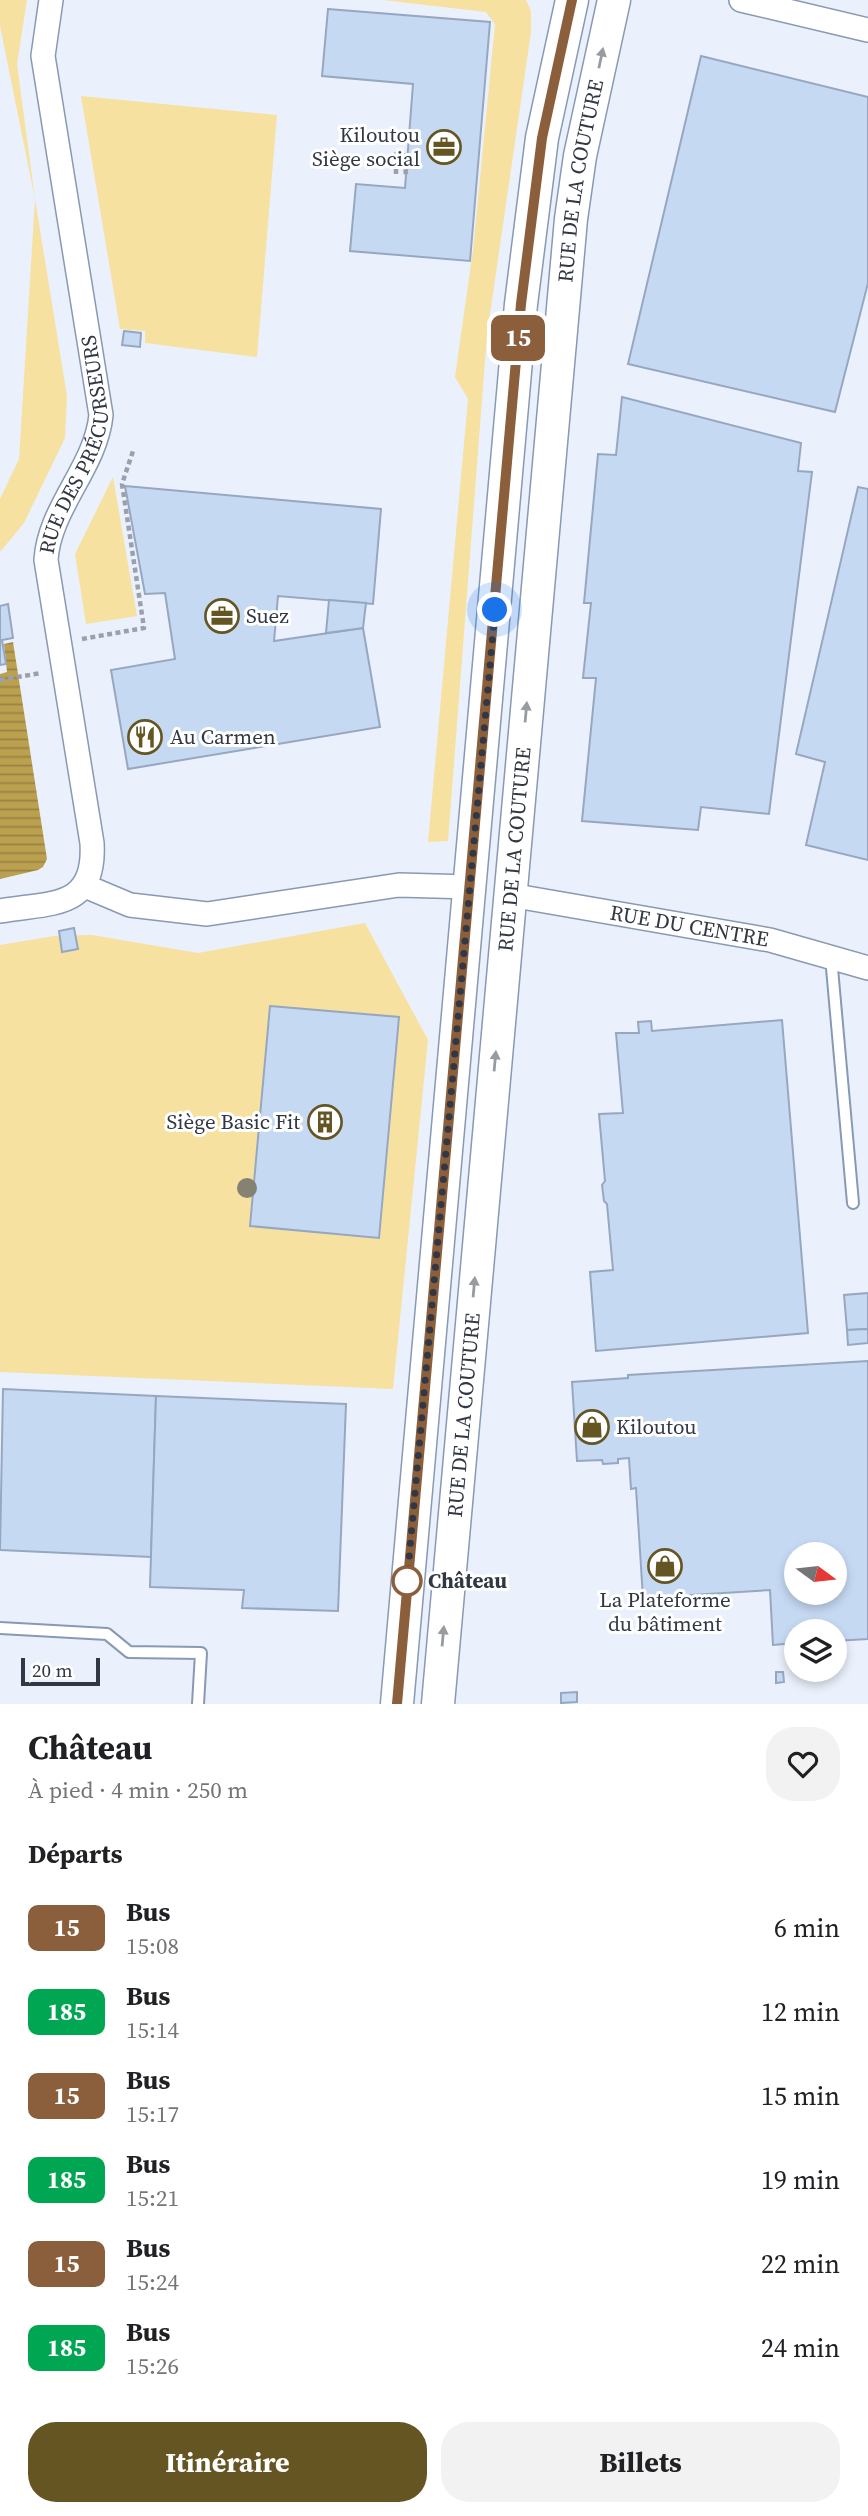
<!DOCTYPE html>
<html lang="fr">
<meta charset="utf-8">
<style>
:root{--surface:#fff;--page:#f2f2f2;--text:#202124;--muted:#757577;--accent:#655523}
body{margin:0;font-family:"Source Serif 4",serif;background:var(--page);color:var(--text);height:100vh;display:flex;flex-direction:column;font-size:26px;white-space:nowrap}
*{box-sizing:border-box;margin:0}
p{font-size:23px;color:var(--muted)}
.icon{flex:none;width:38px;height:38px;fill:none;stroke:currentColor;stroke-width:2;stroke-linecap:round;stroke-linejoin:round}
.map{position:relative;height:1704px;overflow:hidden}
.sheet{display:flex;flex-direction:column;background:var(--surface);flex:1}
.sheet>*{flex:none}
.badge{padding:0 14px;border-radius:10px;font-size:24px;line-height:46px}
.needle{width:46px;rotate:105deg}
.buttons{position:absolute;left:784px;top:1542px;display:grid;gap:14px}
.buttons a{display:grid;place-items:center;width:63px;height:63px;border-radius:50%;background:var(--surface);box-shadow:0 4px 10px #0003;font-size:35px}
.scale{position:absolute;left:21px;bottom:18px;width:79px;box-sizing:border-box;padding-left:7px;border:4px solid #313843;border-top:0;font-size:19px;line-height:24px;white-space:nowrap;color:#313843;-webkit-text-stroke:5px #fff;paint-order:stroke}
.you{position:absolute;width:35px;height:35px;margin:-18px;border:5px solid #fff;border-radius:50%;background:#1a73e8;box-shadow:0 0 0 10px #1a73e833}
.map>.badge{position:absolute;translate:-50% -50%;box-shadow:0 0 0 4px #fff}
h2{padding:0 28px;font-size:26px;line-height:63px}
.round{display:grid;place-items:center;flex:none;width:74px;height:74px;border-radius:28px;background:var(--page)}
.overview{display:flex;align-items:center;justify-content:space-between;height:119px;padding:0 28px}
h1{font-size:33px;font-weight:700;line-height:52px}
.primary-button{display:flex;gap:14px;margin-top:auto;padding:14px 28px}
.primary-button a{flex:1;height:80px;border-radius:28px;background:var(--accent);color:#fff;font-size:28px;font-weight:700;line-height:80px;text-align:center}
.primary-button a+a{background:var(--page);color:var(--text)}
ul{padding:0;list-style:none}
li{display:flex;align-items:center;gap:21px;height:84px;padding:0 28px}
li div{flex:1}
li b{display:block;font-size:26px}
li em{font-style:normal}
li .badge{min-width:77px;font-weight:700;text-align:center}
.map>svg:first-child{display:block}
</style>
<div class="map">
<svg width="868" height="1704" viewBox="0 0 868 1704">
<defs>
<pattern id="water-rules" width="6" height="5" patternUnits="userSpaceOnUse" patternTransform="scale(1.75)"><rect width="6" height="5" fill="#baa04f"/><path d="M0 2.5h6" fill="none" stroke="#988343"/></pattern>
</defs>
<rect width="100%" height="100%" fill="#eaf1fc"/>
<!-- grass -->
<g fill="#f6e1a0">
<polygon points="0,0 27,0 17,64 35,199 67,396 65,438 24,523 0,552 0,499 19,459 35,199 0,26"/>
<polygon points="383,0 526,0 531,11 531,32 487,335 448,841 428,842 468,399 455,377 473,250 495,24 486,12"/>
<polygon points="81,96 277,115 257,357 145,343 145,331 120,329"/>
<polygon points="113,477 137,616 86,624 75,554"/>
<polygon points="365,923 428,1040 393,1389 0,1372 0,945 54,936 92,935 198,953"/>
</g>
<!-- water -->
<polygon fill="url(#water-rules)" points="13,642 47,859 43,867 38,870 0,879 0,674 7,672 4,644"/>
<!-- building -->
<g fill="#c6d9f3" stroke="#96a7c1" stroke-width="2" fill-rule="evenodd">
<polygon points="328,9 490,22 470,261 350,251 356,184 405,188 413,84 322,76"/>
<polygon points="701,56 868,97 868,283 835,412 628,364"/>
<polygon points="124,331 141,333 140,347 122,345"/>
<polygon points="622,397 801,443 798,471 812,472 769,814 701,807 698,830 582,821 596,678 583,678 591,603 584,603 598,454 616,455"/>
<polygon points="125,486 381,509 373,604 278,596 274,641 363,628 380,727 128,769 111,670 175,659 165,593 145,594"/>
<polygon points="858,487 868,489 868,860 806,845 825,762 796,754"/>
<polygon points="329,600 366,603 363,628 326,633"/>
<polygon points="8,604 13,638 2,640 6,664 0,665 0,606"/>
<polygon points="74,928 78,949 62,952 59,931"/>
<polygon points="270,1006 399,1017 379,1238 250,1226"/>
<polygon points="782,1020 808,1333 596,1351 590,1272 613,1270 607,1204 604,1201 602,1185 605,1181 599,1114 623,1113 616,1033 639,1033 638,1022 651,1021 652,1031"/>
<polygon points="868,1293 868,1329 847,1330 844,1295"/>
<polygon points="868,1329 868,1343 848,1345 847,1330"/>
<path d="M868,1361V1639L835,1641V1631H796V1643L773,1645L770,1590L643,1598L636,1488L631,1489L629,1458L618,1459V1463L603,1464L602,1460L577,1461L572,1382L628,1378V1375ZM796,1554H835V1592H796Z"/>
<polygon points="3,1389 156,1396 151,1557 0,1550"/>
<polygon points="156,1396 346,1404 338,1611 242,1608 244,1590 150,1587"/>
<polygon points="776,1672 783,1672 784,1682 776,1683"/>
<polygon points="577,1692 577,1702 561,1703 561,1693"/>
</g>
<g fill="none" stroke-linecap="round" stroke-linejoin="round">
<!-- lane casing -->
<g stroke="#8899b3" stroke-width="14">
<g id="lane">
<polyline points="831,957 853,1203"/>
<polyline points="0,1628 107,1634 129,1652 201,1653 198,1704"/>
</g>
</g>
<!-- street casing -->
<g stroke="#8899b3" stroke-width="26">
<g id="street">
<polyline points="741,0 868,30"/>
<polyline points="85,886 130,905 207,914 399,885 471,887"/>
<path id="s1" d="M510,895L770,940L868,968"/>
<path id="s2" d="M0,911C51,902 96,910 92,843L46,560C49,508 96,467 101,415L43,56L51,0"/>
</g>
</g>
<!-- secondary casing -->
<g stroke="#8899b3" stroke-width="35">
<g id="secondary">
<polyline points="397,1704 521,304 542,138 572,0"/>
<path id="s3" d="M438,1704L571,219L580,156L614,0"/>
</g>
</g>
<!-- path -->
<g stroke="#9aa1ac" stroke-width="4.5" stroke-dasharray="5 3.5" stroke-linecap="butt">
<polyline points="396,174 396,154 404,155 406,175"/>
<polyline points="82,639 144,628 122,484 133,451"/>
<polyline points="0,680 41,673"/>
</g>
<!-- lane -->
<use href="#lane" stroke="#fff" stroke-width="10"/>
<!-- street -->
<use href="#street" stroke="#fff" stroke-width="23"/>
<!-- secondary -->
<use href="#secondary" stroke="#fff" stroke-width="32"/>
</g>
<!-- trees -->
<circle fill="#858273" cx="247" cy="1188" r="10"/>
<!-- one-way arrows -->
<defs><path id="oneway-solid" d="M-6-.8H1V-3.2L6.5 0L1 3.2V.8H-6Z" transform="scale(1.75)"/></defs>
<g fill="#989ca1">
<use href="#oneway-solid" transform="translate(601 58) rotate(-78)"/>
<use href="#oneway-solid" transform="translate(526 712) rotate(-85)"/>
<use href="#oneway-solid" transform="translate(495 1061) rotate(-85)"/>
<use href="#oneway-solid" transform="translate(474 1287) rotate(-85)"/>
<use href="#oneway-solid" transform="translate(443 1636) rotate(-85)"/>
</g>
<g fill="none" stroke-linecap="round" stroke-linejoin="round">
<!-- line casing -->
<g stroke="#fff" stroke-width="16">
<polyline id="line" points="397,1704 521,304 542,138 572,0"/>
</g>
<!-- line -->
<use href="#line" stroke="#8b5e3c" stroke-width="10"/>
<!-- walk -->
<polyline stroke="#313843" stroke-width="7" stroke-dasharray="0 12.6" points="407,1581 495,610"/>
</g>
<!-- icons -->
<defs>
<g id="office-ring" transform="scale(1.75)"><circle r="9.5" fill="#fff" stroke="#655523" stroke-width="1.5"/><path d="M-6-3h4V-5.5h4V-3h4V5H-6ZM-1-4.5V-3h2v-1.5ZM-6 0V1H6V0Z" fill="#655523"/></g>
<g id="restaurant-ring" transform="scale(1.75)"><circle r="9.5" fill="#fff" stroke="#655523" stroke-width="1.5"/><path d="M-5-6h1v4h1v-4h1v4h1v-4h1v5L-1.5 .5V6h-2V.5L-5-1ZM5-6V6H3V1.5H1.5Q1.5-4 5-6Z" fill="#655523"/></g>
<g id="building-ring" transform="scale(1.75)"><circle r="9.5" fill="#fff" stroke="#655523" stroke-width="1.5"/><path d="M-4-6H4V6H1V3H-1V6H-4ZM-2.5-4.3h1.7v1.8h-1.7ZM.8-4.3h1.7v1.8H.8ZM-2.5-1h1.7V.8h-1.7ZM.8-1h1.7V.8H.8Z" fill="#655523"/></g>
<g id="shop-ring" transform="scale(1.75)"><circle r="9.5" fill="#fff" stroke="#655523" stroke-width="1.5"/><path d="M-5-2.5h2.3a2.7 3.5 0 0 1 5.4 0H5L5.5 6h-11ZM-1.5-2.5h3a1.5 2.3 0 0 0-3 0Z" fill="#655523"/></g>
</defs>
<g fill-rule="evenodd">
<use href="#office-ring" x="444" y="147"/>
<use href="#office-ring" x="222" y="616"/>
<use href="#restaurant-ring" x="145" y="737"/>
<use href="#building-ring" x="325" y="1122"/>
<use href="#shop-ring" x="592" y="1427"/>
<use href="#shop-ring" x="665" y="1566"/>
</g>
<!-- markers -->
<circle fill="#fff" stroke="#8b5e3c" stroke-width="3.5" cx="407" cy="1581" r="14"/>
<g text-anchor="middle" stroke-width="6" stroke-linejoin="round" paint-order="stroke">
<!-- poi labels -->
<g font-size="21" fill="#313843" stroke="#fff" text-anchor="start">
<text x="420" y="142" text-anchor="end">Kiloutou<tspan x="420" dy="24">Siège social</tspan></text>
<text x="246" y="623">Suez</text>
<text x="170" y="744">Au Carmen</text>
<text x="300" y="1129" text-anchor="end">Siège Basic Fit</text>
<text x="616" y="1434">Kiloutou</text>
<text x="665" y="1607" text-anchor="middle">La Plateforme<tspan x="665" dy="24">du bâtiment</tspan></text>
</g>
<!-- street labels -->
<g font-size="21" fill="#313843" stroke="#fff">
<text dy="7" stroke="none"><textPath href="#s3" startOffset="1530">RUE DE LA COUTURE</textPath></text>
<text dy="7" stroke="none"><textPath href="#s2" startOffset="542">RUE DES PRÉCURSEURS</textPath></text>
<text dy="7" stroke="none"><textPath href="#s3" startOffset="858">RUE DE LA COUTURE</textPath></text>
<text dy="7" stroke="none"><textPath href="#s1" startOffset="182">RUE DU CENTRE</textPath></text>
<text dy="7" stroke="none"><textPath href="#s3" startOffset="290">RUE DE LA COUTURE</textPath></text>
</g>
<!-- stop labels -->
<g font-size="21" font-weight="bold" fill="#313843" stroke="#fff" text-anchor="start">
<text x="428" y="1588">Château</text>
</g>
</g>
</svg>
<div class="buttons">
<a><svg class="needle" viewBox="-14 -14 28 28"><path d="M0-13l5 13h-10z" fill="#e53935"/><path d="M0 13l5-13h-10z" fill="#757577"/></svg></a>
<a><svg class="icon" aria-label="layers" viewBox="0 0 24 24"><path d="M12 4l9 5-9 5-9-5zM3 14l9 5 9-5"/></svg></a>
</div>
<div class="scale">20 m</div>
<div class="you" style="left:495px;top:610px"></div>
<b class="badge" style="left:518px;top:338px;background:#8b5e3c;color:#fff">15</b>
</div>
<section class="sheet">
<div class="overview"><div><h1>Château</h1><p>À pied · 4 min · 250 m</p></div><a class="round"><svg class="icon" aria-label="heart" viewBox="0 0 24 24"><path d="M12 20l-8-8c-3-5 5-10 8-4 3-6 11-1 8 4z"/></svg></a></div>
<h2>Départs</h2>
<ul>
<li><span class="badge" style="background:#8b5e3c;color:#fff">15</span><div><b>Bus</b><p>15:08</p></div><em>6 min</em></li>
<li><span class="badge" style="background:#00a651;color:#fff">185</span><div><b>Bus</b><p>15:14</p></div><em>12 min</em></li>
<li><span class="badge" style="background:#8b5e3c;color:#fff">15</span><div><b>Bus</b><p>15:17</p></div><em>15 min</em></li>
<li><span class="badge" style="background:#00a651;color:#fff">185</span><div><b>Bus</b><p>15:21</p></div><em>19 min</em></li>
<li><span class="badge" style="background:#8b5e3c;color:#fff">15</span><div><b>Bus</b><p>15:24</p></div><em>22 min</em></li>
<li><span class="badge" style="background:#00a651;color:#fff">185</span><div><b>Bus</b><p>15:26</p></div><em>24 min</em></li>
</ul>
<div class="primary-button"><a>Itinéraire</a><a>Billets</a></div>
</section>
